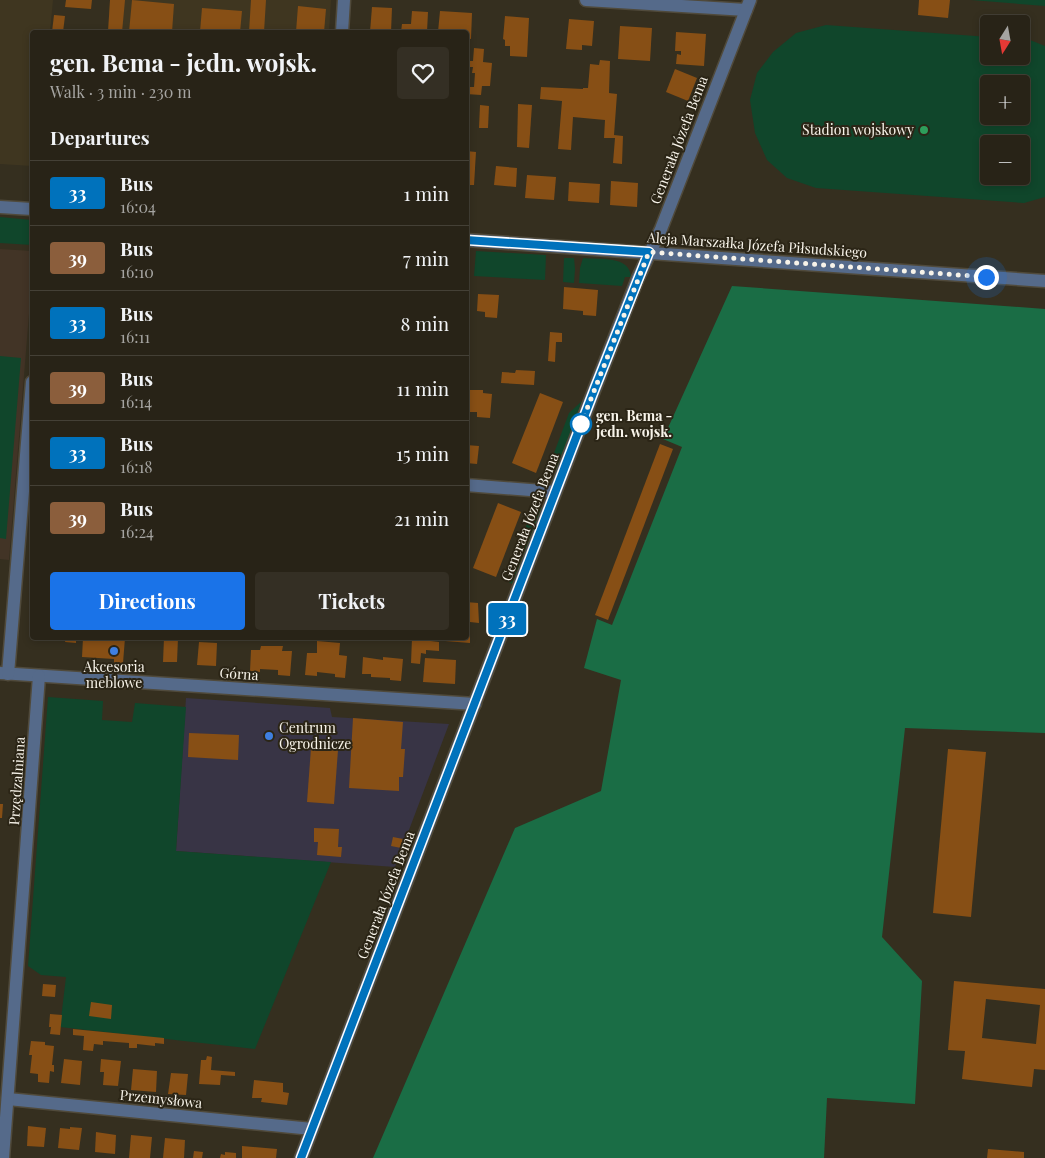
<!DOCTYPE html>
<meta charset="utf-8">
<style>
:root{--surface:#282317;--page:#342f24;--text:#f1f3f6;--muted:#a5a4a1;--line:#444036;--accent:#1a73e8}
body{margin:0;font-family:"Playfair Display",serif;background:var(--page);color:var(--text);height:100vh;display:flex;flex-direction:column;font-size:19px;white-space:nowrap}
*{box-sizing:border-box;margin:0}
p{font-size:16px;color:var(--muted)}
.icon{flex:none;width:28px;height:28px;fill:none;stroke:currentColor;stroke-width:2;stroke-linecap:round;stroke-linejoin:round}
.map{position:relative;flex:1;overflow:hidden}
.panel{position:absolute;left:30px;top:30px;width:439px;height:610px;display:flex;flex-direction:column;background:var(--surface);border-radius:5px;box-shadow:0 2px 8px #0003,0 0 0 1px var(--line)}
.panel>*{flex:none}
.badge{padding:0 10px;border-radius:4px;font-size:18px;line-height:32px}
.needle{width:32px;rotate:191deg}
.buttons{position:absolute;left:980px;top:15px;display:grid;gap:10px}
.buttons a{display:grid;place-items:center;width:50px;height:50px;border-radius:5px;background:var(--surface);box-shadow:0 2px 8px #0003,0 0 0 1px var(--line);font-size:25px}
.you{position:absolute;width:25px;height:25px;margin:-12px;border:4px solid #fff;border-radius:50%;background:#1a73e8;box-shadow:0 0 0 8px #1a73e833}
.map>.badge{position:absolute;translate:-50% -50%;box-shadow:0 0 0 2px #fff}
h2{padding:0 20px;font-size:19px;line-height:45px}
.round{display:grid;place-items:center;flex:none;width:52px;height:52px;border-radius:5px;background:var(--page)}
.summary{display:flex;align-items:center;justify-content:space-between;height:85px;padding:0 20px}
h1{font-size:24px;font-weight:700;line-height:38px}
.button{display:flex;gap:10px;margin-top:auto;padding:10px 20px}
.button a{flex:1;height:58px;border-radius:5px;background:var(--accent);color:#fff;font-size:20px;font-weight:700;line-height:58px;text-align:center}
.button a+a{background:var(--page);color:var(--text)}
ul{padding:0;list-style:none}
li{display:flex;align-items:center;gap:15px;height:65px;padding:0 20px;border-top:1px solid var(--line)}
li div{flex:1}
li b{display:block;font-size:19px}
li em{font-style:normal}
li .badge{min-width:55px;font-weight:700;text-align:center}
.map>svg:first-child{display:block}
</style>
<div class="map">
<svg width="1045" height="1158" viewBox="0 0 1045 1158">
<rect width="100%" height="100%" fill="#352f1f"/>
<!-- commercial -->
<polygon fill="#383445" points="186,698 330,708 332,717 449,724 395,867 176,851"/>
<!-- built -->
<g fill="#3f3620">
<polygon points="0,0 53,0 50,32 32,32 32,166 0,164"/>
<polygon points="110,0 331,0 329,32 108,32"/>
</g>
<!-- education -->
<polygon fill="#423426" points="0,249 32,251 32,277 9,560 0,559"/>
<!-- green -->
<g fill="#10462b" fill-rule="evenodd">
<polygon points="971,0 1045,0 1045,6"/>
<path d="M826,25L989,37V56H1021V39L1030,40L1045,46V197L1024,203L816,188L787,178L767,160L755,133L750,100L757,73L773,52L796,33ZM989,84H1021V116H989ZM989,144H1021V176H989Z"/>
<polygon points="0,217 32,220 32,245 0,243"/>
<polygon points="476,251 546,255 545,280 474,276"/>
<polygon points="564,258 574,258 575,269 574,283 563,282"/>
<path d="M583,258C599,260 630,255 631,277H625L622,286L579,283L580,268Z"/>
<polygon points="0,356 21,358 6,539 0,538"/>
<polygon points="582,401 558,467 553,473 545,477 569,413"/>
<polygon points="537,498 541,503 541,510 512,584 505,580"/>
<polygon points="48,697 103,701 102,720 132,722 135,703 186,707 176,851 331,862 255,1049 60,1027 66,977 41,975 28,966"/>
</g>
<!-- forest -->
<polygon fill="#1a6d45" points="732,286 1045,309 1045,733 905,728 882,937 922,981 915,1104 827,1098 824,1158 373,1158 515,828 601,791 621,680 584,668 597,619 612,625 682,447 663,439"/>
<!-- building -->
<g fill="#874f15" fill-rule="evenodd">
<polygon points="66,0 92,0 91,9 65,7"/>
<polygon points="110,0 125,0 122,32 108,32"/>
<polygon points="132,0 174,4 172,32 129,32"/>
<polygon points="251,0 266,0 264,32 249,32"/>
<polygon points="919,0 950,0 948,18 918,15"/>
<polygon points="298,6 326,9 324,32 296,32"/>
<polygon points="372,7 392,8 391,32 370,32"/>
<polygon points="202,8 242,11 240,32 200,32"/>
<polygon points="412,11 428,12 427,32 401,32 402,24 411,24"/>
<polygon points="440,11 472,13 471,39 466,38 466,32 438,32"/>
<polygon points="54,15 65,16 63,32 52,32"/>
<polygon points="505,16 529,18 527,57 510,56 510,46 505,46 505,40 503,39"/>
<polygon points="569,19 594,21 592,46 582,45 582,50 566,49"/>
<polygon points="620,26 652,28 650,61 618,59"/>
<polygon points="676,32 706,34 704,66 676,64 677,54 681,55 681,51 675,51"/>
<polygon points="474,48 484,49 483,62 492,63 490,86 482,86 481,95 466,94 466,87 474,87 475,73 472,73 473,67 468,67 469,61 473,61"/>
<polygon points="600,60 610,61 609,93 617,94 614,135 623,136 622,164 613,163 615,138 604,138 605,120 573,117 571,150 558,149 562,101 540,99 541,87 583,89 583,88 588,88 590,64 599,65"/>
<polygon points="675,69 697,78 688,101 666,92"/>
<polygon points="518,104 532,105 529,148 517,147"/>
<polygon points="480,105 489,106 488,128 479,128"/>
<polygon points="466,151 476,152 474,185 466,185"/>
<polygon points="496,166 517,168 516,187 494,185"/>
<polygon points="527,175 556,177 554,200 525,198"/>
<polygon points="611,181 638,183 637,207 610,205"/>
<polygon points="569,182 600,184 599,203 568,201"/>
<polygon points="564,287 598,290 596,316 583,315 583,311 563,309"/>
<polygon points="478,294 499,295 497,318 485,317 485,312 477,311"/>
<polygon points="550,332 562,333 562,342 556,342 555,362 548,361"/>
<polygon points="516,370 535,371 534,385 501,383 502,372 515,373"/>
<polygon points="470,390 483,390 483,393 492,394 490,418 477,417 477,412 468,412"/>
<polygon points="540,393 563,402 536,473 512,463"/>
<polygon points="660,444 673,449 608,620 595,615"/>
<polygon points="466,445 479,446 477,464 466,463"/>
<polygon points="498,503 521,512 496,577 473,568"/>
<polygon points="466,602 478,603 479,623 470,622 470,643 445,641 445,638 466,638"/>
<polygon points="66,638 76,638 76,643 65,642"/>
<polygon points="83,638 125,638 123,663 114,663 114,659 82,657"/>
<polygon points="164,638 178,638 177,662 163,662"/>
<polygon points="353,638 367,638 367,640 353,639"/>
<polygon points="412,638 423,638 422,640 439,642 439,651 426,650 426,654 421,653 420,664 411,663"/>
<polygon points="317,641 340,643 339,655 347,656 345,678 335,677 335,674 317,672 317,676 305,675 307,653 317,653"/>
<polygon points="199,642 217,643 216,666 197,665"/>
<polygon points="261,646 283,646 282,651 292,651 290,676 278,675 278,670 260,669 260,672 250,671 251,650 260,650"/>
<polygon points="363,657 383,660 383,657 403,659 401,681 390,680 390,678 371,677 371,674 362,674"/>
<polygon points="425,658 456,660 455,684 423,682"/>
<polygon points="353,718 403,722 401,749 405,749 403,777 399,777 399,791 349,788"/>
<polygon points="189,733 239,735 238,760 188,757"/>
<polygon points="311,748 338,750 334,804 307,802"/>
<polygon points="948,749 986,752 971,917 933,913"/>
<polygon points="0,804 3,804 2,818 0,818"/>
<polygon points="314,828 339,829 338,847 342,847 341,857 317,855 318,842 314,842"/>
<polygon points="393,837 403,839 401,848 391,846"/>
<path d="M954,981L1045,989V1070L1034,1069L1032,1087L962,1079L965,1051L948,1050ZM986,999L1040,1005L1036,1044L982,1038Z"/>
<polygon points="43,984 56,985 55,997 42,996"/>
<polygon points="91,1002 112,1005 111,1019 89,1016"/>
<polygon points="50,1014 62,1015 60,1035 50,1034 51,1027 49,1027"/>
<polygon points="73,1029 164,1038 164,1044 155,1043 155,1046 137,1044 137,1048 129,1048 129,1043 103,1041 103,1045 94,1044 93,1051 83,1050 84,1036 73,1035"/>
<polygon points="31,1041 45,1042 45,1045 54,1046 52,1065 54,1065 54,1072 50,1071 49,1083 38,1082 38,1074 30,1073 32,1055 29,1055"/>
<polygon points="207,1056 212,1057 211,1070 235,1072 235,1076 221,1075 220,1085 199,1084 201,1060 206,1060"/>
<polygon points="64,1059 82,1061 80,1085 61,1083"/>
<polygon points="101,1059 121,1061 118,1086 103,1085 104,1072 100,1072"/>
<polygon points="133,1069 157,1071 156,1092 131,1090"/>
<polygon points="171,1073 188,1074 186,1095 168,1094"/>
<polygon points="254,1080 283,1083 283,1092 289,1093 287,1105 261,1102 262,1098 252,1098"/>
<polygon points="28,1126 46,1128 44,1147 27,1146"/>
<polygon points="70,1127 82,1128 79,1150 58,1148 60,1128 70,1129"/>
<polygon points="96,1132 116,1135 115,1154 95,1152"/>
<polygon points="131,1135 152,1137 150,1158 129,1158"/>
<polygon points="165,1138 185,1140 184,1158 163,1158"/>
<polygon points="242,1146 277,1149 276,1158 242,1158"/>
<polygon points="988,1149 1024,1152 1024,1158 987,1158"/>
<polygon points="194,1151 203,1152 202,1158 193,1158"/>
<polygon points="225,1152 236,1153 236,1158 220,1158 221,1154 225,1155"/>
</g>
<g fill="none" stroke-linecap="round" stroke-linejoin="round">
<!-- minor casing -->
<g stroke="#504a3b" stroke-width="15">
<g id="minor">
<polyline points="586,0 746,10"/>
<polyline points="342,32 344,0"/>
<polyline points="0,207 32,209"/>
<polyline points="466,240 1045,281"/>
<polyline points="466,485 555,492"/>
<polyline points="0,673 475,704"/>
<polyline points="8,674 32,382"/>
<polyline points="8,1099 312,1129"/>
<polyline points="3,1158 39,676"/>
<polyline points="301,1158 595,388 638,278 661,229 750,0"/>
</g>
</g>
<!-- minor -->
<use href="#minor" stroke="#556a8a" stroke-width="12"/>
</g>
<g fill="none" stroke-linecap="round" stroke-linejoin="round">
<!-- line casing -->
<g stroke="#fff" stroke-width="11">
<polyline id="line" points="301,1158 595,388 649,252 466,240"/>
</g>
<!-- line -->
<use href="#line" stroke="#0072bc" stroke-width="8"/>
<!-- walk -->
<polyline stroke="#f7f3e9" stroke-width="5" stroke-dasharray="0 9" points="581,424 649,252 986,277"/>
</g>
<!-- markers -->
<circle fill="#2e9e5b" stroke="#2b2516" stroke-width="2" cx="924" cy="130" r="5"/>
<circle fill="#fff" stroke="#0072bc" stroke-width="2.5" cx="581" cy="424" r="10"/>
<g fill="#3f7fe0" stroke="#2b2516" stroke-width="2">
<circle cx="114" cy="651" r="5"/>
<circle cx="269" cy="736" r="5"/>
</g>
<g text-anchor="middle" stroke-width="4" stroke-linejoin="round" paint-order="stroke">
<!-- poi labels -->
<g font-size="14" fill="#f7f3e9" stroke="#2b2516" text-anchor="end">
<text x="914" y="135">Stadion wojskowy</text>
<text x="114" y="672" text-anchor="middle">Akcesoria<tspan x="114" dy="16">meblowe</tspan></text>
<text x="279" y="733" text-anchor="start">Centrum<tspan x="279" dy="16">Ogrodnicze</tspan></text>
</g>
<!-- street labels -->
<g font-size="14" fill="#f7f3e9" stroke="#2b2516">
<text transform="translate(679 140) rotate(-69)" y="5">Generała Józefa Bema</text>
<text transform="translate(757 245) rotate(4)" y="5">Aleja Marszałka Józefa Piłsudskiego</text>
<text transform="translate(530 517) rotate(-69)" y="5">Generała Józefa Bema</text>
<text transform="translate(239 674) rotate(4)" y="5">Górna</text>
<text transform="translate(17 781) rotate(-86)" y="5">Przędzalniana</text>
<text transform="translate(386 895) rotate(-69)" y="5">Generała Józefa Bema</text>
<text transform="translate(161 1099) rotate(6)" y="5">Przemysłowa</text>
</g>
<!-- stop labels -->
<g font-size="14" font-weight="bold" fill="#f7f3e9" stroke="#2b2516" text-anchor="start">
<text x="596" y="421">gen. Bema -<tspan x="596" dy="16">jedn. wojsk.</tspan></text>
</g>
</g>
</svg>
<div class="buttons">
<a><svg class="needle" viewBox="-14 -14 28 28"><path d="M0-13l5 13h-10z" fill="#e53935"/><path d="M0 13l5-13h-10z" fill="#a5a4a1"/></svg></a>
<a>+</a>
<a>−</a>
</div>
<div class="you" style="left:986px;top:277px"></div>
<b class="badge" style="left:507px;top:619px;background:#0072bc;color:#fff">33</b>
<section class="panel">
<div class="summary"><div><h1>gen. Bema - jedn. wojsk.</h1><p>Walk · 3 min · 230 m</p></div><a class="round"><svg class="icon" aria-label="heart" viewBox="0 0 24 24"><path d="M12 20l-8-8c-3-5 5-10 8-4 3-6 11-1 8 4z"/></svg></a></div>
<h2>Departures</h2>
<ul>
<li><span class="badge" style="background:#0072bc;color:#fff">33</span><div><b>Bus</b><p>16:04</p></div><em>1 min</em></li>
<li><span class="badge" style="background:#8b5e3c;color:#fff">39</span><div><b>Bus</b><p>16:10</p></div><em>7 min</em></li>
<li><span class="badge" style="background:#0072bc;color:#fff">33</span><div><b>Bus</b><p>16:11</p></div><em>8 min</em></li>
<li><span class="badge" style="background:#8b5e3c;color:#fff">39</span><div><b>Bus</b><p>16:14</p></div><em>11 min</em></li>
<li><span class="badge" style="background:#0072bc;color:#fff">33</span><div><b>Bus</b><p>16:18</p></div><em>15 min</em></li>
<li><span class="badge" style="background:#8b5e3c;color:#fff">39</span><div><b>Bus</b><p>16:24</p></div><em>21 min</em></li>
</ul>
<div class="button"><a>Directions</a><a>Tickets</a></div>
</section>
</div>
